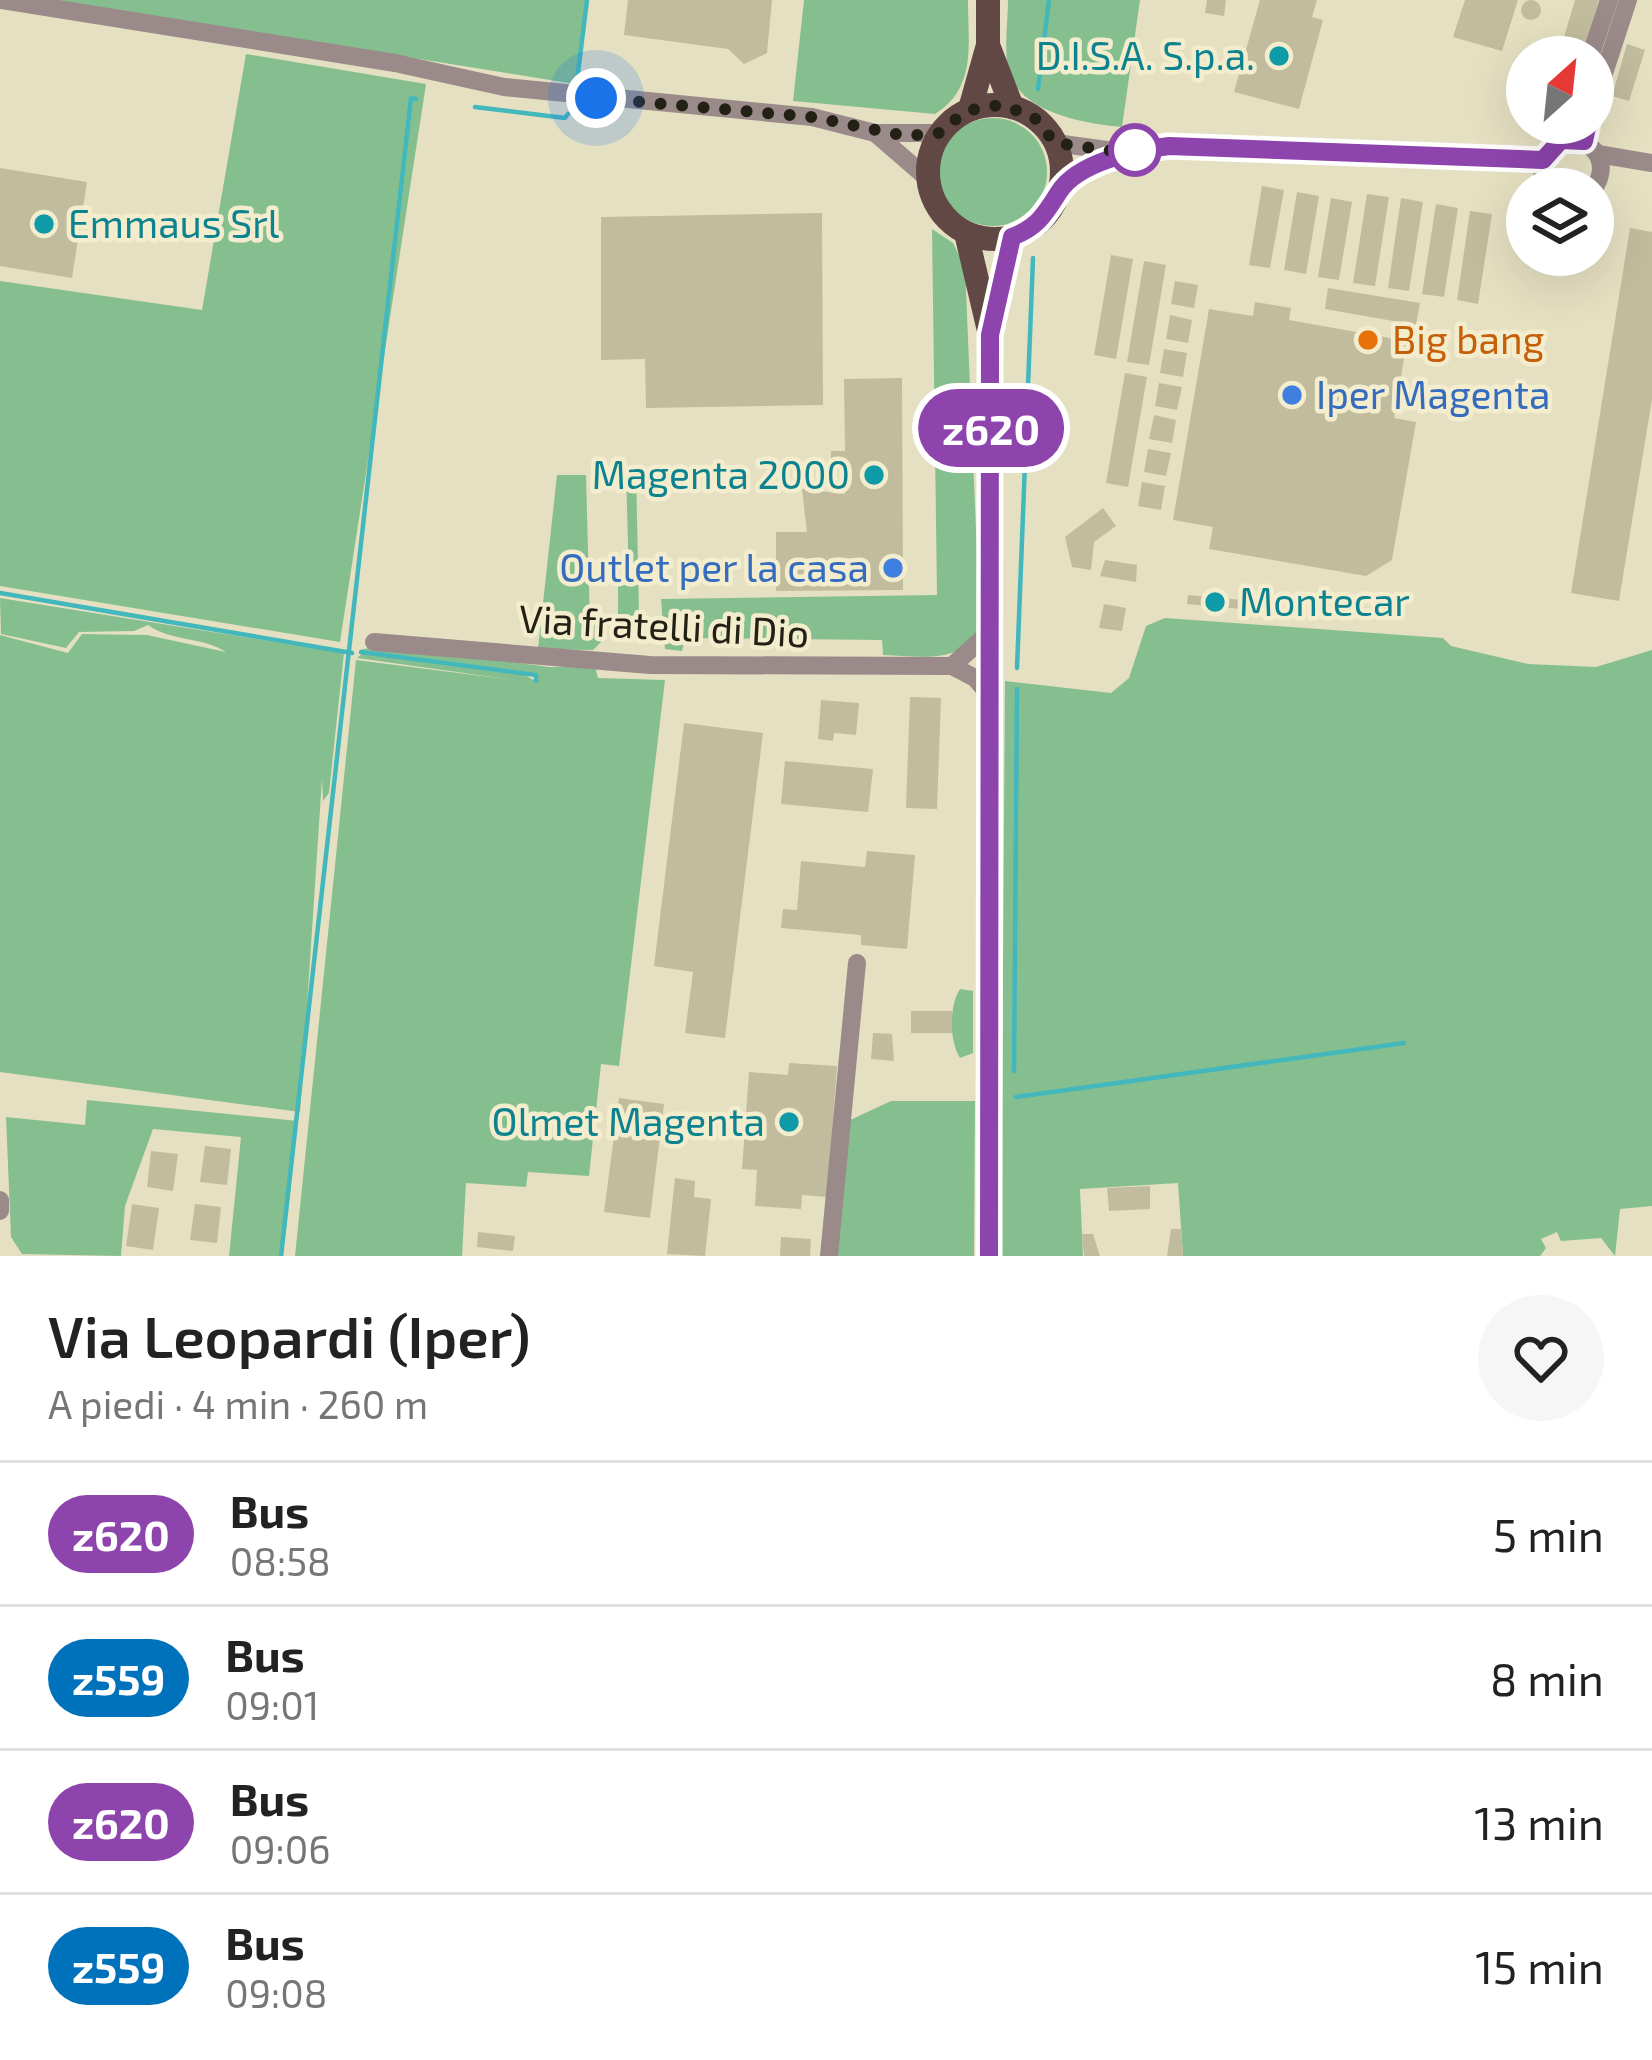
<!DOCTYPE html>
<html lang="it">
<meta charset="utf-8">
<style>
:root{--surface:#fff;--page:#f6f6f6;--text:#222;--muted:#767676;--line:#e0e0e0}
body{margin:0;font-family:"Exo 2",sans-serif;background:var(--page);color:var(--text);height:100vh;display:flex;flex-direction:column;font-size:45px;white-space:nowrap}
*{box-sizing:border-box;margin:0}
p{font-size:39px;color:var(--muted)}
.icon{flex:none;width:66px;height:66px;fill:none;stroke:currentColor;stroke-width:2;stroke-linecap:round;stroke-linejoin:round}
.map{position:relative;height:1256px;overflow:hidden}
.details{display:flex;flex-direction:column;background:var(--surface);flex:1}
.details>*{flex:none}
.badge{padding:0 24px;border-radius:39px;font-size:42px;line-height:78px}
.needle{width:78px;rotate:27deg}
.controls{position:absolute;left:1506px;top:36px;display:grid;gap:24px}
.controls a{display:grid;place-items:center;width:108px;height:108px;border-radius:50%;background:var(--surface);box-shadow:0 12px 48px #0002;font-size:60px}
.you{position:absolute;width:60px;height:60px;margin:-30px;border:9px solid #fff;border-radius:50%;background:#1a73e8;box-shadow:0 0 0 18px #1a73e833}
.map>.badge{position:absolute;translate:-50% -50%;box-shadow:0 0 0 6px #fff}
.round{display:grid;place-items:center;flex:none;width:126px;height:126px;border-radius:63px;background:var(--page)}
.summary{display:flex;align-items:center;justify-content:space-between;height:204px;padding:0 48px}
h1{font-size:57px;font-weight:600;line-height:90px}
ul{padding:0;list-style:none}
li{display:flex;align-items:center;gap:36px;height:144px;padding:0 48px;border-top:3px solid var(--line)}
li div{flex:1}
li b{display:block;font-size:45px}
li em{font-style:normal}
li .badge{min-width:132px;font-weight:700;text-align:center}
.map>svg:first-child{display:block}
</style>
<div class="map">
<svg width="1652" height="1256" viewBox="0 0 1652 1256">
<rect width="100%" height="100%" fill="#e6e0c2"/>
<!-- green -->
<g fill="#86bf8f">
<polygon points="50,0 586,0 575,84"/>
<path d="M804,0H968C968,45 977,88 935,114L793,101Z"/>
<path d="M1008,0H1140L1122,127C1086,124 1017,113 1008,68C1004,47 1008,21 1008,0Z"/>
<polygon points="246,54 426,84 340,642 0,586 0,281 202,310"/>
<circle cx="993" cy="172" r="54"/>
<path d="M932,229L953,243L965,267L980,625C964,666 920,656 883,655L882,640L685,638L682,651L665,649L661,599L937,595Z"/>
<polygon points="636,470 639,614 627,625 618,617 618,583 629,582 626,471"/>
<polygon points="557,475 586,475 590,624 600,625 601,642 593,650 538,649"/>
<path d="M0,598L344,653L329,793L323,801L322,779L300,1112L0,1072V635L68,653L82,634L147,635L226,652C204,637 172,642 148,625L134,631L79,632L66,648L1,634Z"/>
<polygon points="1165,618 1443,638 1451,646 1528,664 1596,667 1652,650 1652,1206 1620,1209 1615,1256 1601,1238 1561,1241 1557,1232 1541,1239 1546,1248 1540,1256 1183,1256 1178,1183 1080,1189 1083,1256 1001,1256 1005,681 1111,693 1129,678 1146,626"/>
<polygon points="383,645 549,667 595,667 598,678 665,680 619,1066 601,1064 589,1176 528,1172 526,1187 466,1183 462,1256 295,1256 356,660 521,681 357,658 363,653 525,675 537,682 537,673 360,650"/>
<path d="M960,989L973,991V1053L960,1058C949,1040 949,1006 960,989Z"/>
<polygon points="87,1100 298,1121 283,1256 229,1256 241,1137 153,1129 125,1206 121,1256 22,1254 11,1237 6,1117 85,1125"/>
<polygon points="891,1101 975,1101 974,1256 837,1256 848,1121"/>
</g>
<g fill="none" stroke-linecap="round" stroke-linejoin="round">
<!-- stream -->
<g stroke="#42b7bc" stroke-width="4.5">
<polyline points="577,81 587,0"/>
<polyline points="1038,89 1049,0"/>
<polyline points="475,107 565,118 568,114"/>
<polyline points="0,593 352,653"/>
<polyline points="361,652 536,675 536,681"/>
<polyline points="1017,668 1033,258"/>
<polyline points="1014,1071 1017,689"/>
<polyline points="1016,1097 1404,1043"/>
<polyline points="281,1256 411,98 416,99"/>
</g>
</g>
<!-- building -->
<g fill="#c2bc9e">
<polygon points="628,0 772,0 767,53 744,64 728,49 624,35"/>
<polygon points="1207,0 1226,0 1224,16 1205,13"/>
<polygon points="1260,0 1317,0 1312,17 1323,20 1299,109 1234,92"/>
<polygon points="1465,0 1518,0 1502,51 1453,37"/>
<polygon points="1575,0 1599,0 1581,57 1558,57"/>
<circle cx="1531" cy="10" r="10"/>
<polygon points="1627,44 1645,50 1629,101 1612,96"/>
<polygon points="1527,86 1527,123 1537,123 1531,130 1508,107"/>
<polygon points="0,168 87,182 72,278 0,266"/>
<polygon points="1262,186 1284,190 1270,268 1249,265"/>
<polygon points="1297,192 1319,196 1306,274 1284,270"/>
<polygon points="1367,194 1389,197 1375,286 1353,283"/>
<polygon points="1331,198 1352,202 1339,280 1318,277"/>
<polygon points="1401,198 1423,202 1409,291 1388,288"/>
<polygon points="1436,204 1458,208 1444,297 1422,294"/>
<polygon points="1470,211 1492,214 1478,304 1457,300"/>
<polygon points="822,213 823,405 646,408 645,359 601,360 601,217"/>
<polygon points="1630,228 1652,232 1652,399 1619,601 1571,593"/>
<polygon points="1111,255 1133,259 1116,359 1094,355"/>
<polygon points="1144,261 1166,265 1149,365 1127,362"/>
<polygon points="1175,281 1198,285 1194,308 1171,304"/>
<polygon points="1328,288 1420,303 1416,325 1325,309"/>
<polygon points="1255,302 1291,308 1289,320 1407,341 1394,418 1416,422 1392,560 1366,576 1209,549 1213,527 1173,520 1209,309 1253,316"/>
<polygon points="1170,315 1192,320 1188,343 1166,339"/>
<polygon points="1164,349 1187,353 1183,377 1160,373"/>
<polygon points="1125,373 1147,377 1128,487 1106,483"/>
<polygon points="902,378 903,590 776,591 776,532 807,532 802,489 845,494 845,460 831,460 831,451 845,451 844,379"/>
<polygon points="1159,383 1182,387 1177,410 1155,406"/>
<polygon points="1154,415 1176,420 1172,443 1149,439"/>
<polygon points="1148,449 1171,453 1166,476 1144,472"/>
<polygon points="1142,482 1165,486 1161,510 1138,506"/>
<polygon points="1103,508 1116,526 1094,542 1091,570 1072,567 1065,537"/>
<polygon points="1105,560 1137,565 1136,582 1100,576"/>
<polygon points="1188,595 1242,600 1241,609 1187,604"/>
<polygon points="1104,604 1126,608 1122,631 1099,628"/>
<polygon points="910,697 941,698 937,809 906,808"/>
<polygon points="821,700 859,703 856,735 834,733 833,741 818,739"/>
<polygon points="684,723 763,733 725,1038 685,1033 693,972 654,966"/>
<polygon points="785,761 873,769 868,812 781,804"/>
<polygon points="867,851 915,855 907,949 861,945 861,935 781,928 783,909 797,910 801,861 865,867"/>
<rect x="911" y="1011" width="41" height="22"/>
<polygon points="873,1033 892,1034 894,1061 871,1059"/>
<polygon points="789,1063 837,1066 827,1197 802,1195 801,1209 755,1206 757,1170 742,1169 749,1072 788,1075"/>
<polygon points="619,1098 664,1104 650,1218 604,1212"/>
<polygon points="205,1146 231,1149 227,1185 200,1182"/>
<polygon points="151,1151 178,1154 173,1191 147,1187"/>
<polygon points="675,1178 695,1181 694,1197 711,1199 705,1256 667,1254"/>
<polygon points="1150,1186 1150,1209 1109,1211 1107,1188"/>
<polygon points="132,1204 159,1208 153,1250 126,1246"/>
<polygon points="195,1204 221,1207 217,1243 190,1240"/>
<polygon points="1171,1229 1181,1229 1183,1256 1167,1256"/>
<polygon points="478,1232 515,1236 513,1251 477,1247"/>
<polygon points="1082,1234 1093,1234 1100,1256 1084,1256"/>
<polygon points="781,1237 811,1239 810,1256 780,1256"/>
</g>
<g fill="none" stroke-linecap="round" stroke-linejoin="round">
<!-- minor -->
<g stroke="#9a8b8a" stroke-width="18">
<polyline points="2,0 395,63 504,87 812,117 875,133 939,133"/>
<polyline points="1590,57 1609,0"/>
<polyline points="1593,107 1628,0"/>
<polyline points="875,133 927,178"/>
<polyline points="1056,143 1121,152 1169,147 1543,160"/>
<polyline points="1598,154 1652,163"/>
<polyline points="1060,189 1121,152"/>
<path d="M1550,189L1542,176L1544,155L1569,138C1598,142 1610,166 1593,190"/>
<polyline points="374,642 650,665 952,666 975,678 992,698"/>
<polyline points="952,666 993,629"/>
<polyline points="0,1200 0,1211"/>
<polyline points="829,1256 857,963"/>
</g>
<!-- major -->
<g stroke="#614845" stroke-width="24">
<polyline points="988,45 1012,107"/>
<circle cx="995" cy="172" r="67"/>
<polyline points="970,109 988,45 988,0"/>
<polyline points="966,233 990,335 989,1256"/>
<polyline points="991,328 1012,237"/>
</g>
</g>
<g fill="none" stroke-linecap="round" stroke-linejoin="round">
<!-- line casing -->
<g stroke="#fff" stroke-width="27">
<path id="line" d="M989,1256L990,335L1012,237C1038,227 1045,214 1059,192C1078,162 1136,150 1169,146L1543,160L1561,140L1584,141L1588,123"/>
</g>
<!-- line -->
<use href="#line" stroke="#8e44ad" stroke-width="18"/>
<!-- walk -->
<polyline stroke="#232116" stroke-width="12" stroke-dasharray="0 21.6" points="596,98 812,117 906,136 939,133 966,111 1000,105 1033,116 1055,143 1121,152 1145,149 1135,150"/>
</g>
<!-- markers -->
<g fill="#0f9aa8" stroke="#f3edce" stroke-width="4.5">
<circle cx="1279" cy="56" r="12"/>
<circle cx="44" cy="224" r="12"/>
<circle cx="874" cy="475" r="12"/>
<circle cx="1215" cy="602" r="12"/>
<circle cx="789" cy="1122" r="12"/>
</g>
<circle fill="#fff" stroke="#8e44ad" stroke-width="6" cx="1135" cy="150" r="24"/>
<circle fill="#e8710a" stroke="#f3edce" stroke-width="4.5" cx="1368" cy="340" r="12"/>
<g fill="#3f7fe0" stroke="#f3edce" stroke-width="4.5">
<circle cx="1292" cy="395" r="12"/>
<circle cx="893" cy="568" r="12"/>
</g>
<g text-anchor="middle" stroke-width="9" stroke-linejoin="round" paint-order="stroke">
<!-- culture labels -->
<g font-size="39" fill="#0d838f" stroke="#f3edce" text-anchor="end">
<text x="1255" y="70">D.I.S.A. S.p.a.</text>
<text x="68" y="238" text-anchor="start">Emmaus Srl</text>
<text x="850" y="489">Magenta 2000</text>
<text x="1239" y="616" text-anchor="start">Montecar</text>
<text x="765" y="1136">Olmet Magenta</text>
</g>
<!-- food labels -->
<g font-size="39" fill="#c56008" stroke="#f3edce" text-anchor="start">
<text x="1392" y="354">Big bang</text>
</g>
<!-- shop labels -->
<g font-size="39" fill="#366cbe" stroke="#f3edce" text-anchor="start">
<text x="1316" y="409">Iper Magenta</text>
<text x="869" y="582" text-anchor="end">Outlet per la casa</text>
</g>
<!-- street labels -->
<g font-size="39" fill="#232116" stroke="#f3edce">
<text transform="translate(664 626) rotate(3)" y="14">Via fratelli di Dio</text>
</g>
</g>
</svg>
<div class="controls">
<a><svg class="needle" viewBox="-14 -14 28 28"><path d="M0-13l5 13h-10z" fill="#e53935"/><path d="M0 13l5-13h-10z" fill="#767676"/></svg></a>
<a><svg class="icon" aria-label="layers" viewBox="0 0 24 24"><path d="M12 4l9 5-9 5-9-5zM3 14l9 5 9-5"/></svg></a>
</div>
<div class="you" style="left:596px;top:98px"></div>
<b class="badge" style="left:991px;top:428px;background:#8e44ad;color:#fff">z620</b>
</div>
<section class="details">
<div class="summary"><div><h1>Via Leopardi (Iper)</h1><p>A piedi · 4 min · 260 m</p></div><a class="round"><svg class="icon" aria-label="heart" viewBox="0 0 24 24"><path d="M12 20l-8-8c-3-5 5-10 8-4 3-6 11-1 8 4z"/></svg></a></div>
<ul>
<li><span class="badge" style="background:#8e44ad;color:#fff">z620</span><div><b>Bus</b><p>08:58</p></div><em>5 min</em></li>
<li><span class="badge" style="background:#0072bc;color:#fff">z559</span><div><b>Bus</b><p>09:01</p></div><em>8 min</em></li>
<li><span class="badge" style="background:#8e44ad;color:#fff">z620</span><div><b>Bus</b><p>09:06</p></div><em>13 min</em></li>
<li><span class="badge" style="background:#0072bc;color:#fff">z559</span><div><b>Bus</b><p>09:08</p></div><em>15 min</em></li>
</ul>
</section>
